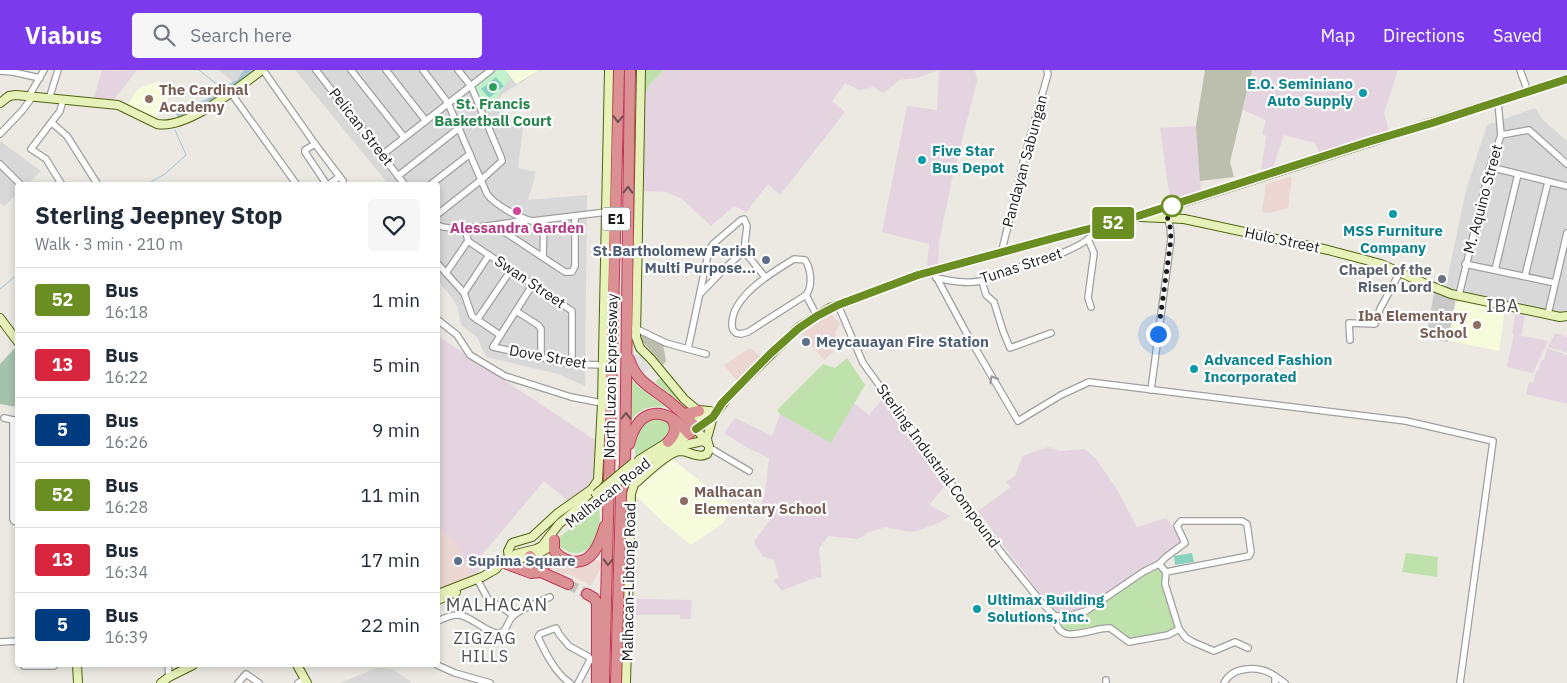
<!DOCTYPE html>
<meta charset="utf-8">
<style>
:root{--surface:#fff;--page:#f6f6f7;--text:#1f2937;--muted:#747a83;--line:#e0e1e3;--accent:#7c3aed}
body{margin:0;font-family:"IBM Plex Sans",sans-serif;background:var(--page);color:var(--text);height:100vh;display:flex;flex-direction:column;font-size:19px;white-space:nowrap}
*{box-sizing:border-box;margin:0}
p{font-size:16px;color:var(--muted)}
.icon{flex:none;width:28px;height:28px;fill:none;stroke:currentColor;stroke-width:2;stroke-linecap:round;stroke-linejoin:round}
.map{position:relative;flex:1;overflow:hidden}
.drawer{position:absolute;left:15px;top:112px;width:425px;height:485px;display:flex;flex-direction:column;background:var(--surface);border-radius:5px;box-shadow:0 2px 8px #0003}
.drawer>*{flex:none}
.badge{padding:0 10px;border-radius:4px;font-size:18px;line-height:32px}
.you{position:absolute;width:25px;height:25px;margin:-12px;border:4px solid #fff;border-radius:50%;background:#1a73e8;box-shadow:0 0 0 8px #1a73e833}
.map>.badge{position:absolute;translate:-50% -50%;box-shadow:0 0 0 2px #fff}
.round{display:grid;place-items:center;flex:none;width:52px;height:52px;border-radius:5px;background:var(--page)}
.head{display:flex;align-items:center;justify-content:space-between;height:85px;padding:0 20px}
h1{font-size:24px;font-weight:800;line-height:38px}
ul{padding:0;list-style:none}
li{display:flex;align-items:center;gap:15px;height:65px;padding:0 20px;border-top:1px solid var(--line)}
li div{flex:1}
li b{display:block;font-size:19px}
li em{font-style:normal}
li .badge{min-width:55px;font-weight:700;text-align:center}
header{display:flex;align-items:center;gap:30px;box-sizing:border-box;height:70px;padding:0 25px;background:var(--accent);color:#fff}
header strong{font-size:24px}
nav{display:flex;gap:28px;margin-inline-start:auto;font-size:18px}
.search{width:350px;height:45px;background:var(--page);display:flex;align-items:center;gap:12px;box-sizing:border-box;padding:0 18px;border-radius:5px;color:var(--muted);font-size:19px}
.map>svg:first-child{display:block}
</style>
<header>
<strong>Viabus</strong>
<div class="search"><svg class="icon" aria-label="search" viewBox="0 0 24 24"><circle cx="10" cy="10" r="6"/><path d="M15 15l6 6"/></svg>Search here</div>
<nav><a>Map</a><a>Directions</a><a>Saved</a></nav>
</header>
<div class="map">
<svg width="1567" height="613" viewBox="0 0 1567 613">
<rect width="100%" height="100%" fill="#ebe9e2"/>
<!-- residential -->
<g fill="#d9d8d8">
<polygon points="219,0 247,0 243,6 235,14"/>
<polygon points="295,0 541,0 502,24 493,38 523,57 518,98 536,102 528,130 587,125 585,316 558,304 486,287 477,267 461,255 457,236 449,224 438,211 438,115 389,115"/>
<polygon points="1535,38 1543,50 1567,71 1567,244 1565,246 1445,220 1466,120 1487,55"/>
<polygon points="0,71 41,101 27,115 18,115 17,124 4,136 0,133"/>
<polygon points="377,598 392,599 409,610 411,613 340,613"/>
</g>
<!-- commercial -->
<g fill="#ebd6d2">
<polygon points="1292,106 1288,138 1270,143 1262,142 1266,114"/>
<polygon points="831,244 840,253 835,263 840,275 824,290 801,264"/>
<polygon points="750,278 762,287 737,311 724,295"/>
<polygon points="438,457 456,472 472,506 438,520"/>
<polygon points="592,487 601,492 600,499 591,516 568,504 564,505 547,495"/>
</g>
<!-- industrial -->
<g fill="#e4d4df">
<polygon points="102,0 121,1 137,0 112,32 93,32"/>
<polygon points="664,0 939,0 917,8 899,10 884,23 873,17 859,20 845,13 832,31 845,42 780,125 768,114 746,142 734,136 711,156 682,129 666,122 642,121 644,26 649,15"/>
<polygon points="939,0 975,0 977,11 953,105 939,172 938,195 927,198 929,174 882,162 907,36 937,40"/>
<polygon points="1252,0 1398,0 1384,43 1389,61 1320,85 1315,73 1284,65 1273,97 1261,102 1266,66 1262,64 1266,50 1243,40"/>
<polygon points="1196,56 1201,121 1170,130 1160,58"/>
<polygon points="1516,241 1525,243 1522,264 1519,265 1548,271 1533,303 1507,297 1514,263 1512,263"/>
<polygon points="1555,263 1567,267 1567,283 1548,277"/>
<polygon points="438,266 596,371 595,405 589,416 568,431 544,411 481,486 476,490 480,500 472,506 455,472 438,457"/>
<polygon points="1547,278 1567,285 1567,334 1526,324 1529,312 1533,313 1536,301 1538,301 1541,290 1544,290"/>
<polygon points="884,327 947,413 929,435 950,446 941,452 917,461 909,462 886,457 867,463 858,469 828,466 819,479 822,507 811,509 782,521 773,510 779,508 774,491 772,489 763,487 754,472 774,444 760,436 765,422 769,388 746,377 724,363 735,348 772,366 780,344 831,373 854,333 869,345"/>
<polygon points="1048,377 1061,381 1085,379 1096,389 1116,418 1137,457 1166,448 1183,472 1130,511 1083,540 1058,544 1052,540 978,441 1011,417 1006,412 1015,406 1023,386"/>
<polygon points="637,529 692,530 691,549 680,549 680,545 636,545"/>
</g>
<!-- education -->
<g fill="#f6fbdb">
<polygon points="505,0 540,0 516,14"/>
<polygon points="159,11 173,21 154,51 127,36 137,19"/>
<polygon points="1457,229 1505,239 1499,281 1449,271"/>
<polygon points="672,389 734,437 722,454 691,475 664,453 636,426 637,419"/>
</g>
<!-- religious -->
<polygon fill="#c9c9c9" points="1434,222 1456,226 1448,272 1426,268"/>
<!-- construction -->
<g fill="#bcbfae">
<polygon points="1205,0 1252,0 1230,92 1234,107 1200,111 1196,56"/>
<polygon points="641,263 663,274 666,291 663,295 642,271"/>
</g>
<!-- grass -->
<g fill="#bfe1ac">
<polygon points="645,0 664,0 649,15 644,26"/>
<polygon points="847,288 865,315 831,373 780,344 777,340 823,294 835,298"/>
<path d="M630,303L636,315L666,337C649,335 638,339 629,353Z"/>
<polygon points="662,306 689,337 687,340 681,333 655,312"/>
<polygon points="653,345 672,353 669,367 636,388 634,373 636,358"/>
<path d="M599,435C600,451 602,468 588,479C583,482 578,484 573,483C568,482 563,479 559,476L557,471L561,466Z"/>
<polygon points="1406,483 1438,487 1437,507 1402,502"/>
<polygon points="1159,494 1166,502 1165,515 1179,559 1168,565 1129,572 1110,558 1076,564 1062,563 1055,546 1079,544"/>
</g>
<!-- cemetery -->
<polygon fill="#a5c2ad" points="15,278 18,281 17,337 0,334 0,294"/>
<!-- park -->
<polygon fill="#c2f2cc" points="493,0 505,0 510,8 487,43 473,16"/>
<!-- pitch -->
<g fill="#87d3c0">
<polygon points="496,7 504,16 489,28 481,19"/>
<polygon points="1192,483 1194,492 1175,495 1174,486"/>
</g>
<!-- parking -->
<polygon fill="#dfdfdf" points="640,284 650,298 643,305 638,300 633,289 633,285"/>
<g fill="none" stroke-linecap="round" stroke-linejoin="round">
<!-- stream -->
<g stroke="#a6c4d5" stroke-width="1">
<polyline points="199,0 215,13 232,17"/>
<polyline points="177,48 180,43"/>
<polyline points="145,115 165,104 186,85 175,60"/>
<polyline points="0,219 18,204"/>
</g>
<!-- river -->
<polyline stroke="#a6c4d5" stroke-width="8" points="180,43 187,42 210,32 232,17 240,13 249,0"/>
<!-- highway-tunnel -->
<polyline stroke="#c1c0ba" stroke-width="10" stroke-dasharray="10 5" stroke-linecap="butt" points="568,514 587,524"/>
<!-- street casing -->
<g stroke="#9f9f9f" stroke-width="8">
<g id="street">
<polyline points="263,0 315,74 305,80 305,82 327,115"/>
<polyline points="316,0 405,115"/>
<polyline points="351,0 404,67"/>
<polyline points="386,0 426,51"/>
<path d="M423,0L448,33L487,124C495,135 519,148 532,151L607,142"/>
<polyline points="1520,0 1528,22"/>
<polyline points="0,1 13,2 40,8"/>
<polyline points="231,23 297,115"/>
<polyline points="29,26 44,0"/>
<polyline points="49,29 58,0"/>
<polyline points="52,53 67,66 98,115"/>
<polyline points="0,64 22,41 33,26"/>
<polyline points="1501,65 1529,60 1567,94"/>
<polyline points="315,74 343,111"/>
<polyline points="382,85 491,0"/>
<polyline points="0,94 21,115"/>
<polyline points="1490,97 1567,116"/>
<polyline points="398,106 459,58"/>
<polyline points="62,115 46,89 31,79 60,41 63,30"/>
<polyline points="328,115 339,107"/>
<polyline points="430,115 470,84"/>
<polyline points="438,144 481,110 502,91 501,87 471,16 458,0"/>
<path d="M438,155C449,163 510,153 526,150"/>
<polyline points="497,155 503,161 565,202 572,202 575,196 575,146"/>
<polyline points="465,157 468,171"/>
<polyline points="1088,169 1094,183 1088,228 1091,237"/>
<polyline points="468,171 572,241 572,294"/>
<polyline points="1003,182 1003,176 1026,81 1048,4 1047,0"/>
<polyline points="543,187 544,150"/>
<path d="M794,189L805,190C811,199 813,216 806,225L748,262L741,264L736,263C732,260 732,258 732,253C733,225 773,202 794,189Z"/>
<polyline points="438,194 464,223 472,246 500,265"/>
<polyline points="1465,194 1555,213"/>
<polyline points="1495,200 1518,104"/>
<polyline points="933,201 967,264 1018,351 1061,325 1089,312 1406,351 1493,371 1460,613"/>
<polyline points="446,203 468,171"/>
<polyline points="1525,206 1548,112"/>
<path d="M936,208C951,211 966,214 981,211C987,209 993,205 999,203C1020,196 1092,180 1097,157"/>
<polyline points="982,211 986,225 994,232 1003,261 1010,278 1051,263"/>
<polyline points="533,214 493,277 572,294 603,295"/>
<polyline points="464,223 489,185"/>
<polyline points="701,223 726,197 744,181"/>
<polyline points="806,225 817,246"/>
<polyline points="1459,225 1490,97 1501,65 1498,32"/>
<polyline points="838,235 863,293 1001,482 1042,533 1055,546"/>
<polyline points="516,241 538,255 541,259 541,288"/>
<polyline points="1548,244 1567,163"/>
<polyline points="438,250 457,265 470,285 505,306 571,327 602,333"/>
<polyline points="477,250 511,200"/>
<polyline points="635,258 666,273 706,284"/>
<polyline points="1350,270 1349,253 1375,254 1380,239 1400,202"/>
<polyline points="688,279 709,180 713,174 741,150 744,149 747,156 744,181 765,207"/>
<polyline points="1151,320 1171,169 1170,157 1165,138"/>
<polyline points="4,348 18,351"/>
<polyline points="13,350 13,449 14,451 18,452"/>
<polyline points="710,378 749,401"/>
<polyline points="1159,494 1166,502 1165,514 1179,559 1186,568 1193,572 1214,581 1235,572 1248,578"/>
<polyline points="477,509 488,529 510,543 513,546"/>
<polyline points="1055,546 1068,546 1086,541 1143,502 1159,494 1166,487 1185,473 1177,456 1181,451 1242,451 1247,454 1251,482 1249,486 1166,502"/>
<path d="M1055,546C1057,579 1091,557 1110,558L1129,572L1168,565L1179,559"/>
<path d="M438,551C460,540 463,545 483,557C488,560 492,563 498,563C507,563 507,552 512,547C518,540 541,531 550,527"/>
<polyline points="0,572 18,571"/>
<polyline points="168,595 169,607"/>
<polyline points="437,595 455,603 490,613"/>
<polyline points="24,596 54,596 55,595"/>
<polyline points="1275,606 1285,613"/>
<polyline points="238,613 246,604 259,613"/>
<polyline points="298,613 304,609"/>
<path d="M570,613C555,603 545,582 538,567L540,564L556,558L559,564L569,576L589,587L590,590L578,613"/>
<polyline points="1106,613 1106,610"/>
<path d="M1224,613C1233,595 1261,596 1275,606V613"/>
</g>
</g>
<!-- secondary casing -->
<g stroke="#4f6410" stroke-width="10">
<g id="secondary">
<polyline points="641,0 636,267 640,278 651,289 684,329 697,340 709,341"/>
<path d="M0,33L9,26L16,25L118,35L157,54C186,60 239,17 262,0"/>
<polyline points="1140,147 1184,149 1328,180 1381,194 1426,214 1451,224 1560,247 1567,246"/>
<polyline points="0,248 18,272"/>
<polyline points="708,374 707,368 713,347"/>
<polyline points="675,377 703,371 708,374"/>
<polyline points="639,390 668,372 710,341"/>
<polyline points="635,398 668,379 713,347 728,327 799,257 830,238 918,205 1054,168 1137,147 1567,9"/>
<polyline points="509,488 508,481 512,473 532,467 558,443 592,419 598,410 602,333 609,0"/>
<path d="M508,494C524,484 544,488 554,470"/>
<polyline points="438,524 482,507 496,499 500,494 516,484 536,479 542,476 559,454 589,429"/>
<polyline points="438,530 456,522"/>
<polyline points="77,595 78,613"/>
<polyline points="297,595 307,613"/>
<polyline points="161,613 169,607 193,595"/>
<path d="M626,613L631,424L634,414L638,411C647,403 668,382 680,381C690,381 697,389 707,384L709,380V376L695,357"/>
</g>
</g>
<!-- highway casing -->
<g stroke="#c23653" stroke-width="12">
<g id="highway">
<path d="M629,289C636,311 649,316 666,329C676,337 685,345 693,354"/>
<polyline points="684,344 699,341"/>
<path d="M668,372C675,365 678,357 671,348"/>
<path d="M629,374C639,335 666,336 689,364"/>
<path d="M554,470V480C558,486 563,489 570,491C592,496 600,473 605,456"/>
<path d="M530,486C538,497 545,495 556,490"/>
<polyline points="507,494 531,503 541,502 568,514"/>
<polyline points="587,524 594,528 597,533 597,613"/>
<polyline points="604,613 619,0"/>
<polyline points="616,613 621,424 625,394 630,0"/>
</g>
</g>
<!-- street -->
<use href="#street" stroke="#fff" stroke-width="5.5"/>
<!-- secondary -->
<use href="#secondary" stroke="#e7f1ba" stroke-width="8"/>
<!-- highway -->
<use href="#highway" stroke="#db9194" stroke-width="10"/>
<!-- secondary-bridge casing -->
<g stroke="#4f6410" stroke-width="10" stroke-linecap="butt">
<g id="secondary-bridge">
<polyline points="596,424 633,393"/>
<polyline points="591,434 635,398"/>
</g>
</g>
<!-- secondary-bridge -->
<use href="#secondary-bridge" stroke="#e7f1ba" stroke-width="8"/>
</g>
<!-- one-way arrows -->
<defs><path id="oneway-chevron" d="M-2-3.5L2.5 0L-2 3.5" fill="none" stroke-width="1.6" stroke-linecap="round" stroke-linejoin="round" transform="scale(1.25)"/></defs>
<g stroke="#715051">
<use href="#oneway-chevron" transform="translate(618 49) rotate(91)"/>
<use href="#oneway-chevron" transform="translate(628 120) rotate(-89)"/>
<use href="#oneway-chevron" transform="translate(626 346) rotate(-89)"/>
<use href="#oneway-chevron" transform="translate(608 492) rotate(92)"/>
</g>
<use stroke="#989898" href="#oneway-chevron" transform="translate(993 309) rotate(-120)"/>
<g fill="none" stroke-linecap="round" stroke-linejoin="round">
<!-- line casing -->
<g stroke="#fff" stroke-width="11">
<polyline id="line" points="696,359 713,347 722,333 770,284 799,258 817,246 838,235 918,205 1054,168 1138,146 1368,72 1432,53 1567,9"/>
</g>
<!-- line -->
<use href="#line" stroke="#6b8e23" stroke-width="8"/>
<!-- walk -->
<polyline stroke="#1b1b1b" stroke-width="5" stroke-dasharray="0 9" points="1158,264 1171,169 1170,157 1165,138 1175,135 1172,136"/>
</g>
<!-- markers -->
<circle fill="#2e9e5b" stroke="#fff" stroke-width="2" cx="493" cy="17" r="5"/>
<g fill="#0f9aa8" stroke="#fff" stroke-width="2">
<circle cx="1363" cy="23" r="5"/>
<circle cx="922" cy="90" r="5"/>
<circle cx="1393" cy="144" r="5"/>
<circle cx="1194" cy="299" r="5"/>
<circle cx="977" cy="539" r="5"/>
</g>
<g fill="#8d6e63" stroke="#fff" stroke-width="2">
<circle cx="149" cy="29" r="5"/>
<circle cx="1477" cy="255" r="5"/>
<circle cx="684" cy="431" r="5"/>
</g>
<circle fill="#fff" stroke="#6b8e23" stroke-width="2.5" cx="1172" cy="136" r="10"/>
<circle fill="#d1479c" stroke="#fff" stroke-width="2" cx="517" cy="141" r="5"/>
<g fill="#5c6f8a" stroke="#fff" stroke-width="2">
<circle cx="766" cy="190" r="5"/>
<circle cx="806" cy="272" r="5"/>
<circle cx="458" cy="491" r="5"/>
</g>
<circle fill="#6b7280" stroke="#fff" stroke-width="2" cx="1442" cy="209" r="5"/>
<g text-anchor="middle" stroke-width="4.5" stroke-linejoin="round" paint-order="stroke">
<!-- shield labels -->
<rect fill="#fff" stroke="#5f5f5f" stroke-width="1" x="602" y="137.5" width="28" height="23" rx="4"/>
<g font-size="14" font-weight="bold" fill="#1b1b1b">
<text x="616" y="154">E1</text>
</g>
<!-- culture labels -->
<g font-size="15" font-weight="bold" fill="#0d838f" stroke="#fff" text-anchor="start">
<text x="1353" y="19" text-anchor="end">E.O. Seminiano<tspan x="1353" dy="17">Auto Supply</tspan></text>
<text x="932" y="86">Five Star<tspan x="932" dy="17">Bus Depot</tspan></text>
<text x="1393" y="166" text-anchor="middle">MSS Furniture<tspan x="1393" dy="17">Company</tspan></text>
<text x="1204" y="295">Advanced Fashion<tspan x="1204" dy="17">Incorporated</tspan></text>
<text x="987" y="535">Ultimax Building<tspan x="987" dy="17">Solutions, Inc.</tspan></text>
</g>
<!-- education labels -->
<g font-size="15" font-weight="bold" fill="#785e54" stroke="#fff" text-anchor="start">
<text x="159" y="25">The Cardinal<tspan x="159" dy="17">Academy</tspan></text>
<text x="1467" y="251" text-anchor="end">Iba Elementary<tspan x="1467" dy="17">School</tspan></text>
<text x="694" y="427">Malhacan<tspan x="694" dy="17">Elementary School</tspan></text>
</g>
<!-- leisure labels -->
<g font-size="15" font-weight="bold" fill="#27864d" stroke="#fff">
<text x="493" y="39">St. Francis<tspan x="493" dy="17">Basketball Court</tspan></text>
</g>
<!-- street labels -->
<g font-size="15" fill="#1b1b1b" stroke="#fff">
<text transform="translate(361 57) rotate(52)" y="5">Pelican Street</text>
<text transform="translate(1025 91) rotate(-75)" y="5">Pandayan Sabungan</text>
<text transform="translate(1483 129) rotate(-75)" y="5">M. Aquino Street</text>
<text transform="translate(1282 170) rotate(12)" y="5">Hulo Street</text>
<text transform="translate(1021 196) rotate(-18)" y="5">Tunas Street</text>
<text transform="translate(530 212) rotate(34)" y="5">Swan Street</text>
<text transform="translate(548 287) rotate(10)" y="5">Dove Street</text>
<text transform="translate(611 306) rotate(-89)" y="5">North Luzon Expressway</text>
<text transform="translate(938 396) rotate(54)" y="5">Sterling Industrial Compound</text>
<text transform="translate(608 423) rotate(-38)" y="5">Malhacan Road</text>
<text transform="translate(629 512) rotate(-89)" y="5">Malhacan-Libtong Road</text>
</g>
<!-- hotel labels -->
<g font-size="15" font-weight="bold" fill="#b23c85" stroke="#fff">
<text x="517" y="163">Alessandra Garden</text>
</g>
<!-- service labels -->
<g font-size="15" font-weight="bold" fill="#4e5e75" stroke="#fff" text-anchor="start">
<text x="756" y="186" text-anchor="end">St.Bartholomew Parish<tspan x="756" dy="17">Multi Purpose...</tspan></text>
<text x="816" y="277">Meycauayan Fire Station</text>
<text x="468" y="496">Supima Square</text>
</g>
<!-- worship labels -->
<g font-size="15" font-weight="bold" fill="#5b616d" stroke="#fff" text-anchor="end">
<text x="1432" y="205">Chapel of the<tspan x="1432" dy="17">Risen Lord</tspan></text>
</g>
<!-- neighbourhood labels -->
<g font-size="16" letter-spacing="1" fill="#4e4e4e" stroke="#fff">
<text x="485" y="574">ZIGZAG<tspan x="485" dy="18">HILLS</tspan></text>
</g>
<!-- quarter labels -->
<g font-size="18" letter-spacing="1" fill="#4e4e4e" stroke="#fff">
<text x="1503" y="242">IBA</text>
<text x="497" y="541">MALHACAN</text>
</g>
</g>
</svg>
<div class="you" style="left:1158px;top:264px"></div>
<b class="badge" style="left:1113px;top:153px;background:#6b8e23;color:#fff">52</b>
<section class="drawer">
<div class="head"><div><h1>Sterling Jeepney Stop</h1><p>Walk · 3 min · 210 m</p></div><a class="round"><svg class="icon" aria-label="heart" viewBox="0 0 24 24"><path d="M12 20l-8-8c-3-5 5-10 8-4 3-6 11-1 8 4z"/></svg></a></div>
<ul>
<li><span class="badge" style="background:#6b8e23;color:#fff">52</span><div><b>Bus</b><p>16:18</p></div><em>1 min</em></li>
<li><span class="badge" style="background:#d7263d;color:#fff">13</span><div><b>Bus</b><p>16:22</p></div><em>5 min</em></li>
<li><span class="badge" style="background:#003b80;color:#fff">5</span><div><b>Bus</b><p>16:26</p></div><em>9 min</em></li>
<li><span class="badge" style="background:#6b8e23;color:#fff">52</span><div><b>Bus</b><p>16:28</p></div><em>11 min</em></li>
<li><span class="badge" style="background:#d7263d;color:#fff">13</span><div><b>Bus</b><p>16:34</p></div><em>17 min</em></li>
<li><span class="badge" style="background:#003b80;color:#fff">5</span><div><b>Bus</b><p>16:39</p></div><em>22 min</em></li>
</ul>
</section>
</div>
